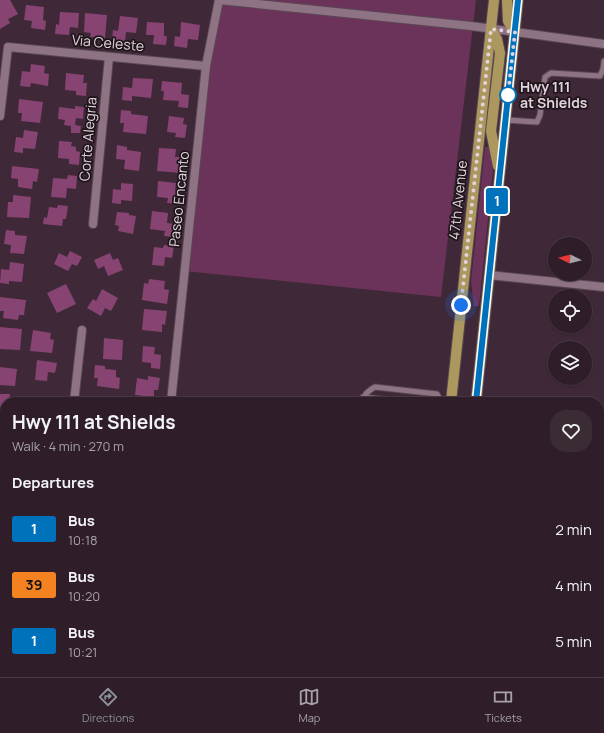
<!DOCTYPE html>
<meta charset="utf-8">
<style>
:root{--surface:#2f1e29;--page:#3b2b35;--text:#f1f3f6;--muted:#a7a2a8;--line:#4a3c46;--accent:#8c9099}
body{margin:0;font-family:Manrope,sans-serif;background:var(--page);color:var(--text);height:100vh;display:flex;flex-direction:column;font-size:15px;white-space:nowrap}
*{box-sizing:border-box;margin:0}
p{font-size:13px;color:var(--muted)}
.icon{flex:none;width:22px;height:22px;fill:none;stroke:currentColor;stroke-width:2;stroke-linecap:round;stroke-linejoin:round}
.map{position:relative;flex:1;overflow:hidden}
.side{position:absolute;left:0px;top:397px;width:604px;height:280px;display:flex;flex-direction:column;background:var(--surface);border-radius:16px 16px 0 0;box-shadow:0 1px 3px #0004,0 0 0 1px var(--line)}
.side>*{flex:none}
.badge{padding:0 8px;border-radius:3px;font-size:14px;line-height:26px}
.needle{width:26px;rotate:276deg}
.controls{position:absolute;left:548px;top:237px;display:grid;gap:8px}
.controls a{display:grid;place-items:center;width:44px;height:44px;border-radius:50%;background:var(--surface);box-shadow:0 1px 3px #0004,0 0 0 1px var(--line);font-size:20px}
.you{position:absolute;width:20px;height:20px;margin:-10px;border:3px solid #fff;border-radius:50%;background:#1a73e8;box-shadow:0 0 0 6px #1a73e833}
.map>.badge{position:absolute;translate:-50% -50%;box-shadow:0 0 0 2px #fff}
h2{padding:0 12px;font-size:15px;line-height:36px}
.round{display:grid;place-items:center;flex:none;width:42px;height:42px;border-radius:16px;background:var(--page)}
.head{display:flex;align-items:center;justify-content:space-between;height:68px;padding:0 12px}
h1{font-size:19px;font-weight:700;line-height:30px}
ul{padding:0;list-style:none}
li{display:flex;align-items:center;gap:12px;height:56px;padding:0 12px}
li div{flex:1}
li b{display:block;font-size:15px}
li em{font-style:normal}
li .badge{min-width:44px;font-weight:700;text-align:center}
.tabs{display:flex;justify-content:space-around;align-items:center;height:56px;border-top:1px solid var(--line);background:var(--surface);font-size:11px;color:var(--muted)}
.tabs a{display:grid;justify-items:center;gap:2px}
.tabs .current{color:var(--accent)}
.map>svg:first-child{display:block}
</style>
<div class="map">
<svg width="604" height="677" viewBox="0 0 604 677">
<rect width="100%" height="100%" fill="#3f2837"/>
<!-- green -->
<g fill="#6c335a">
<polygon points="219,0 476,0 441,297 184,271 206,66"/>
<polygon points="485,147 490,147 493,170 479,306 474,306 471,282"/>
</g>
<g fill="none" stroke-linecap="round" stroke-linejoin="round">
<!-- stream -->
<g stroke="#bd87ab" stroke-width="2.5">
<polyline points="0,638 5,642"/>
<polyline points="44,672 51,677"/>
</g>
</g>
<!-- building -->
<g fill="#874472">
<polygon points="0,0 10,0 18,14 8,19 10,23 0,29"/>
<polygon points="26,5 44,7 43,20 46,21 45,30 31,28 32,21 24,20"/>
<polygon points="60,12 79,13 78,28 70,27 69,35 55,34 56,24 59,25"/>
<polygon points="85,13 107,15 105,38 90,37 91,33 84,32"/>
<polygon points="120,16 138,18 136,33 126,32 125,41 112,40 113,30 118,31"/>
<polygon points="147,22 164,23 164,36 167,36 166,45 153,44 154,35 146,35"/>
<polygon points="181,22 200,25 198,40 188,39 187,48 174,46 175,36 180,37"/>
<polygon points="31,64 45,66 44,73 49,74 48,86 31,83 30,87 20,86 22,71 30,72"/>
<polygon points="66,73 84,75 83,83 87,83 86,96 76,95 76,91 65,90"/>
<polygon points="133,78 153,79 151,98 132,96 132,101 122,100 123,87 132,88"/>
<polygon points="162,81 182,83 181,94 189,95 188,108 178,107 179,101 163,100 164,91 161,91"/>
<polygon points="19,99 43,102 40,123 21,121 22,113 18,113"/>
<polygon points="75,106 84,107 83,119 76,118 75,125 81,126 80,133 71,133 71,126 64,125 65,120 58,119 59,107 75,109"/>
<polygon points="121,110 131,111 131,114 148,116 146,134 123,132 124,123 120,123"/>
<polygon points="169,116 184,118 183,124 187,125 185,138 175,137 176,133 167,132"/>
<polygon points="24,130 38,132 35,149 23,148 23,153 14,152 16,137 23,138"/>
<polygon points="59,141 72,142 71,146 76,147 76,151 80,152 79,165 69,164 69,159 58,158"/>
<polygon points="117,145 127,147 127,150 141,152 139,171 124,169 125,160 116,159"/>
<polygon points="159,148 176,149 175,157 182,157 181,173 157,171"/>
<polygon points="12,166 39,169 37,182 33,181 32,189 18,187 18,179 11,178"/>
<polygon points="68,175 77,176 76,189 67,188 66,198 51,197 53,178 67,179"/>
<polygon points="158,181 176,183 175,190 180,191 178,204 167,203 168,198 157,197"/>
<polygon points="121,183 133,184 132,201 121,200 121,204 112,203 113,189 121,190"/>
<polygon points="13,195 31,197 29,218 7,217 8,202 13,202"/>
<polygon points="58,205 68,206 66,219 63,219 62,226 43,224 44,217 47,218 49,207 57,208"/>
<polygon points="152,211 168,213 167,223 175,224 174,237 164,236 165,231 150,229"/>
<polygon points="117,212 129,213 129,215 136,216 133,234 118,231 119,226 115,225"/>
<polygon points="6,230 15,231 15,235 27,236 24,254 10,253 11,245 4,244"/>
<polygon points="164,245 174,246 172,258 165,257 164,266 152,265 154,247 163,248"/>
<polygon points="70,251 82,257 77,266 72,264 68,271 54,264 59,253 67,257"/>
<polygon points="110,253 113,260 118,258 123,270 108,276 104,266 98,269 94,260"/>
<polygon points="10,262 24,264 22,282 9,281 9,284 0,283 1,269 9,270"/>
<polygon points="149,279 165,281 164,289 169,290 167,304 142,300 144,283 148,284"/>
<polygon points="66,284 76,304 57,313 47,293"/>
<polygon points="102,289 118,298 111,311 105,308 101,316 87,308 93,299 96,301"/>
<polygon points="0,297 26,300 24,315 19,315 18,320 3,318 4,311 0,311"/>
<polygon points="144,309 167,311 165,325 162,324 162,332 142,330"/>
<polygon points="0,327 22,329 20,350 0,349"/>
<polygon points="33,330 51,333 50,339 54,340 52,353 30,351"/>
<polygon points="104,338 123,340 122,360 103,359"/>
<polygon points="143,346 155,347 154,354 161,355 160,369 151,368 151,363 142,362"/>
<polygon points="37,360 57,363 55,373 48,372 47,381 35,380"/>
<polygon points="95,365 105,366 105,369 116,370 116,377 120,378 119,389 97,386 98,378 94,378"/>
<polygon points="0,367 17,369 15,386 0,385"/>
<polygon points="148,376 160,378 158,390 154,390 154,397 135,395 137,378 148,380"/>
<polygon points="0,394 10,394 9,402 5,402 5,414 0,414"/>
<polygon points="32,397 45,399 44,402 31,402"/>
<polygon points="0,429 5,430 5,452 0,451"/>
<polygon points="0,523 5,524 5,532 0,531"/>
<polygon points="2,544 5,545 5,559 1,556"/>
<polygon points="235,672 331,672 330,677 273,677"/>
</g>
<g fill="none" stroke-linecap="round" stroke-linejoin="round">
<!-- service casing -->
<g stroke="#5a4753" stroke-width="7">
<g id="service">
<polyline points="506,120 537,122 540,115 545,77 551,73 600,76 603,69 604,61"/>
<polyline points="363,397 404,402"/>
<path d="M363,402C364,394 368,391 375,387L437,394L441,401"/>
<polyline points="334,677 335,672"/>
<polyline points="393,677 394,672"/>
</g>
</g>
<!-- minor casing -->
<g stroke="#5a4753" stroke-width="10">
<g id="minor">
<polyline points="0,116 8,47 206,66"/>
<polyline points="93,224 109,57"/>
<polyline points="489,275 604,287"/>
<polyline points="74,402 82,330"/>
<polyline points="171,402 206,66 219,0"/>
<polyline points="0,460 5,461"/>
</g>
</g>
<!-- tertiary casing -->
<g stroke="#5a4753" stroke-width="10">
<polyline id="tertiary" points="219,0 471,26 604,44"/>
</g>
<!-- primary casing -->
<g stroke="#5a4753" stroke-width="12">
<g id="primary">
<polyline points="507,0 508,21 515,32"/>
<polyline points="491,29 497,39 500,53 491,131 498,166"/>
<polyline points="451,402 494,0"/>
<polyline points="476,402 518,0"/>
<polyline points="421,677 422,672"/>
<polyline points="435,677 436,672"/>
<polyline points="446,677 447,672"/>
</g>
</g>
<!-- service -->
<use href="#service" stroke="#8e7384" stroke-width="5"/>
<!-- minor -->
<use href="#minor" stroke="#8e7384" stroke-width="8"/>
<!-- tertiary -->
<use href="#tertiary" stroke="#8e7384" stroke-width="8"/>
<!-- primary -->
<use href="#primary" stroke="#ac985e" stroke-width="10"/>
</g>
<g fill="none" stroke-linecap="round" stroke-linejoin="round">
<!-- line casing -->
<g stroke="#fff" stroke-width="9">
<polyline id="line" points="476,402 518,0"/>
</g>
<!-- line -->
<use href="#line" stroke="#0072bc" stroke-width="6"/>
<!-- walk -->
<polyline stroke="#e2d3dc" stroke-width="4" stroke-dasharray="0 7.2" points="461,305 491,29 515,32 508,95"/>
</g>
<!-- markers -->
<circle fill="#fff" stroke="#0072bc" stroke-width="2" cx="508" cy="95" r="8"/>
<g text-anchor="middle" stroke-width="3.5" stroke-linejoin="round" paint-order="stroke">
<!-- street labels -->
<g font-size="14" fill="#e2d3dc" stroke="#1f151b">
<text transform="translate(108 43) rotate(5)" y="5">Via Celeste</text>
<text transform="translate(88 139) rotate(-85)" y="5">Corte Alegria</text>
<text transform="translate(179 199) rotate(-84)" y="5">Paseo Encanto</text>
<text transform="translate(458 200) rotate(-84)" y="5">47th Avenue</text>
</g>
<!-- stop labels -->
<g font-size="14" font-weight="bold" fill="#e2d3dc" stroke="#1f151b" text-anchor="start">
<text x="520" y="92">Hwy 111<tspan x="520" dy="16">at Shields</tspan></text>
</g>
</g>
</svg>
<div class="controls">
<a><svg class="needle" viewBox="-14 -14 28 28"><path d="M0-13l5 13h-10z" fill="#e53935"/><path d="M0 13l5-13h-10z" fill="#a7a2a8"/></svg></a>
<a><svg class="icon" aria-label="locate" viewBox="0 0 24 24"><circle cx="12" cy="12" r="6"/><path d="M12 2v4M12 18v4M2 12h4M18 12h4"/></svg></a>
<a><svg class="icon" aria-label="layers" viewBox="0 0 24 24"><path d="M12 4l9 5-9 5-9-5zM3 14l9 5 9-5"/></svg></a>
</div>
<div class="you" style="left:461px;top:305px"></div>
<b class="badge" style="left:497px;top:201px;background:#0072bc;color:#fff">1</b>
<section class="side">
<div class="head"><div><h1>Hwy 111 at Shields</h1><p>Walk · 4 min · 270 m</p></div><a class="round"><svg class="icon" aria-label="heart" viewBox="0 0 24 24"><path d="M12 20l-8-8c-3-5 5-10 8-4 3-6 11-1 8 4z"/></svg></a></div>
<h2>Departures</h2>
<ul>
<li><span class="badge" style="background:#0072bc;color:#fff">1</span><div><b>Bus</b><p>10:18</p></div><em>2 min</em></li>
<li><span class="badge" style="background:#f58220;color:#111">39</span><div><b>Bus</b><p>10:20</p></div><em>4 min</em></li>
<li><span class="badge" style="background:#0072bc;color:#fff">1</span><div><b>Bus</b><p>10:21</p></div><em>5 min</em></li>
</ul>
</section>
</div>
<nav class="tabs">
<a class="current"><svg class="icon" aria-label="directions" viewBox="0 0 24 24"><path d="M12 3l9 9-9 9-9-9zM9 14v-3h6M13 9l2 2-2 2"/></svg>Directions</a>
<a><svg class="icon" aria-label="map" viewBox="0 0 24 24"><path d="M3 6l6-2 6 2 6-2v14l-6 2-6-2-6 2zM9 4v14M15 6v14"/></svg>Map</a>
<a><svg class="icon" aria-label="tickets" viewBox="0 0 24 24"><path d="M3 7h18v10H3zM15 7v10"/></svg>Tickets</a>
</nav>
